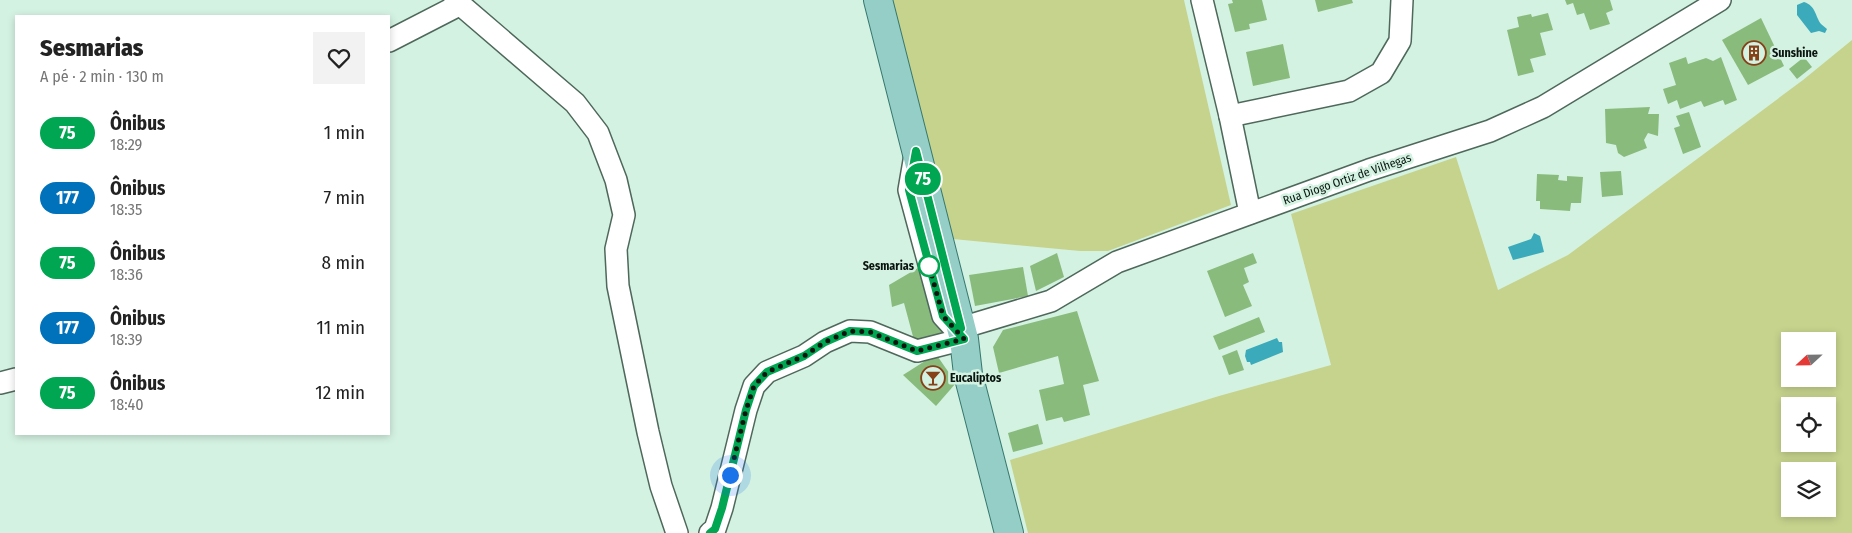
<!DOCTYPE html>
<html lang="pt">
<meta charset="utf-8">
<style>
:root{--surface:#fff;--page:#f2f2f2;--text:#222;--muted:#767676}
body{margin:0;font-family:"Fira Sans Condensed",sans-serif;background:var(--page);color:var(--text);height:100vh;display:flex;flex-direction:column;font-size:19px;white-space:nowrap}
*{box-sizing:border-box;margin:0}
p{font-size:16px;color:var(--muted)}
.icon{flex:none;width:28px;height:28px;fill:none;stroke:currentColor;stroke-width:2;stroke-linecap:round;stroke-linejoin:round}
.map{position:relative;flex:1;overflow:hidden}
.side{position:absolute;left:15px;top:15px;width:375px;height:420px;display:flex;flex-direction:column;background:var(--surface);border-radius:0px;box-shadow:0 2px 8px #0003}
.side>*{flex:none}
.badge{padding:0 10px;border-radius:16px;font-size:18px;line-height:32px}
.needle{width:32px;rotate:248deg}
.fabs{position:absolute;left:1781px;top:332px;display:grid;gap:10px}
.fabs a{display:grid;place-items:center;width:55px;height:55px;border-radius:0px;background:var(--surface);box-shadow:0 2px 8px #0003;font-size:25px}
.you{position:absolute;width:25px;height:25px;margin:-12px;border:4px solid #fff;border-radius:50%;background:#1a73e8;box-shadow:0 0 0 8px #1a73e833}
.map>.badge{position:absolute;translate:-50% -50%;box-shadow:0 0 0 2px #fff}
.round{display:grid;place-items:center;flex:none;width:52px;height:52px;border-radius:0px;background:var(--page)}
.overview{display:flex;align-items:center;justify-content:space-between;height:85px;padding:0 25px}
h1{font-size:24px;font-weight:800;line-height:38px}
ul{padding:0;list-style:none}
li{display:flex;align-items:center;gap:15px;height:65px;padding:0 25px}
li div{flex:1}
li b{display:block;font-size:19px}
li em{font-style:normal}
li .badge{min-width:55px;font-weight:700;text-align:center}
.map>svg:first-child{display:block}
</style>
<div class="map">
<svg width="1852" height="533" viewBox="0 0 1852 533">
<rect width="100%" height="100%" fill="#d4f2e2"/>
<!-- green -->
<g fill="#c6d38d" fill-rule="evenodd">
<polygon points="889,0 1184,0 1231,205 1108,251 1080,251 953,239"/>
<path d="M1852,40V533H1028L1010,460L1219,396L1331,365L1291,214L1456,157L1498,290L1568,255L1803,80ZM1790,341H1828V379H1790ZM1790,406H1828V444H1790ZM1790,471H1828V509H1790Z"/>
</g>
<!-- water -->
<g fill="#3baaba">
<path d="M1804,2C1816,6 1815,16 1821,24C1823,26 1825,27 1827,29L1825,33L1819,31L1811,33L1797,15V5Z"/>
<polygon points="1534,233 1540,236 1544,252 1513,260 1508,247 1531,239"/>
<polygon points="1277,338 1279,342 1282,342 1283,352 1251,365 1250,362 1247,362 1245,356 1246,350"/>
</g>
<!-- building -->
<g fill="#89bb7d">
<polygon points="1232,0 1262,0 1267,20 1249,24 1250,29 1235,32 1228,4 1233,3"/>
<polygon points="1315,0 1352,0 1353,3 1318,12"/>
<polygon points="1565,0 1610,0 1613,10 1606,13 1610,24 1590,30 1584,13 1577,15 1573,3 1567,5"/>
<polygon points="1548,13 1553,30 1540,33 1546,55 1530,59 1534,72 1518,76 1507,30 1519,27 1517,17 1531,14 1532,17"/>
<polygon points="1761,18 1784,66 1748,85 1722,40"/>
<polygon points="1283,44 1290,78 1253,86 1246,52"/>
<polygon points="1686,57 1688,64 1706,58 1713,61 1721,57 1737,100 1725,105 1723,100 1704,107 1701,101 1680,109 1677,100 1668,104 1663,89 1676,85 1669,63"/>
<polygon points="1804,57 1812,67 1797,79 1789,69"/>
<polygon points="1650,107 1648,114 1659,114 1658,136 1648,133 1644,140 1647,148 1624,157 1618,153 1616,145 1606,143 1605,109"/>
<polygon points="1689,112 1701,147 1683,154 1674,128 1680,126 1676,116"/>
<polygon points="1621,171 1623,195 1602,197 1600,172"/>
<polygon points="1537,174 1559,175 1558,180 1567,181 1567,176 1583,177 1581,203 1571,203 1570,211 1540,209 1540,201 1536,201"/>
<polygon points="1057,253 1064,277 1036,291 1030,266"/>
<polygon points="1253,253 1257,263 1244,268 1249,282 1243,285 1252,306 1225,317 1207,271"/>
<polygon points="923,265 945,335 915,344 904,303 892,307 889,285"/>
<polygon points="1023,267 1028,296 975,306 969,275"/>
<polygon points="1077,311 1099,381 1083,385 1090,415 1064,422 1062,417 1046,421 1039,390 1064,384 1058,356 999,373 993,347 1003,330"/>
<polygon points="1259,317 1265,332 1219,350 1213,336"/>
<polygon points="1237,350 1244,370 1229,375 1222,356"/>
<polygon points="936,354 956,383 936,406 903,375"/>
<polygon points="1038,424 1043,444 1013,452 1008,433"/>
</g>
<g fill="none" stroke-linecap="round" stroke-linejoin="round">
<!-- minor casing -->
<g stroke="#4e685b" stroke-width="24">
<g id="minor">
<polyline points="455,0 575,103 598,133 616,180 624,215 616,249 618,286 648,432 661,486 677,533"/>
<polyline points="1202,0 1230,116 1250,213"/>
<polyline points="389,41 461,4"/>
<polyline points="1230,116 1349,91 1381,73 1400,41 1402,0"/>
<polyline points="915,155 909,190 943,316 964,339"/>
<polyline points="961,328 1051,301 1117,262 1369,170 1490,131 1543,107 1720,0"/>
<polyline points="0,383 16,379"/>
<polyline points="710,533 715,529 722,508 746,410 754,386 767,372 804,356 825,342 850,331 870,332 917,351 964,339"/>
</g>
</g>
<!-- major casing -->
<g stroke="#36786f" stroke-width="30">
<polyline id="major" points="878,0 964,339 968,374 1009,533"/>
</g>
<!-- minor -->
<use href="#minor" stroke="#fff" stroke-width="21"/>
<!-- major -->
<use href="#major" stroke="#94cec7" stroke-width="28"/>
</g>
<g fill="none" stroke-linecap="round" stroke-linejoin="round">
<!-- line casing -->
<g stroke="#fff" stroke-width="11">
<polyline id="line" points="710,533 715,529 722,508 746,410 754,386 767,372 804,356 825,342 850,331 870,332 917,351 964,339 943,316 909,190 916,151 961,328"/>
</g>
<!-- line -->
<use href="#line" stroke="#00a651" stroke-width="8"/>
<!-- walk -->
<polyline stroke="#0a1510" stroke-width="5" stroke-dasharray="0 9" points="730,475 746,410 754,386 767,372 804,356 825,342 850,331 870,332 917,351 964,339 943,316 928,262 929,266"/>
</g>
<!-- icons -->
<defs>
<g id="building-ring" transform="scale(1.25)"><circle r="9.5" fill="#d4f2e2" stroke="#864118" stroke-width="1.5"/><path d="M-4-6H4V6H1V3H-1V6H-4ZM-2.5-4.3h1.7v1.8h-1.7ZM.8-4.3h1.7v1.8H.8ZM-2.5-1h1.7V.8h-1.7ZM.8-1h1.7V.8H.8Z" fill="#864118"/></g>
<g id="bar-ring" transform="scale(1.25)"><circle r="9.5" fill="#d4f2e2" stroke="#864118" stroke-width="1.5"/><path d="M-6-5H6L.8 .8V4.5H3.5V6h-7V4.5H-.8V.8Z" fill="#864118"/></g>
</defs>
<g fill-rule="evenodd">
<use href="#building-ring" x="1754" y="53"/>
<use href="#bar-ring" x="933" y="378"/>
</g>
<!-- markers -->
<circle fill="#fff" stroke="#00a651" stroke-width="2.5" cx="929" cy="266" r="10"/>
<g text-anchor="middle" stroke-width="5" stroke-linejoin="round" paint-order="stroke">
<!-- poi labels -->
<g font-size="12" font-weight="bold" fill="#0a1510" stroke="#d4f2e2" text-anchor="start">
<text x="1772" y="57">Sunshine</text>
<text x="950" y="382">Eucaliptos</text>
</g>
<!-- street labels -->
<g font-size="12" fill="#0a1510" stroke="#d4f2e2">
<text transform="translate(1347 179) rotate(-19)" y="4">Rua Diogo Ortiz de Vilhegas</text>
</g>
<!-- stop labels -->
<g font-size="12" font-weight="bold" fill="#0a1510" stroke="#d4f2e2" text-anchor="end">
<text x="914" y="270">Sesmarias</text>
</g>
</g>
</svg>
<div class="fabs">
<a><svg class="needle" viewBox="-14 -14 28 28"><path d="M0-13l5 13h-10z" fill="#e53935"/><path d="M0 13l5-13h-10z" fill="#767676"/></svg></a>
<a><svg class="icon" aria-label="locate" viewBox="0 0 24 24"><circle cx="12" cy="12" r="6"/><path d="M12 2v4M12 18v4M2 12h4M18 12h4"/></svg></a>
<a><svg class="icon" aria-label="layers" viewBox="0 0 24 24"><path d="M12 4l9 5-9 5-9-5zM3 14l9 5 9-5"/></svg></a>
</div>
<div class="you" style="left:730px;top:475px"></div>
<b class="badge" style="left:923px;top:179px;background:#00a651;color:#fff">75</b>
<section class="side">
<div class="overview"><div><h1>Sesmarias</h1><p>A pé · 2 min · 130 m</p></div><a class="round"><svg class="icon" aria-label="heart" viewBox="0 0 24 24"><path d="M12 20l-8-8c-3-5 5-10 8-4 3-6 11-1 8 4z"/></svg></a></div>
<ul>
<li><span class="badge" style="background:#00a651;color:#fff">75</span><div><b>Ônibus</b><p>18:29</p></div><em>1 min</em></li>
<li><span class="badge" style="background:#0072bc;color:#fff">177</span><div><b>Ônibus</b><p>18:35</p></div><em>7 min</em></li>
<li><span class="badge" style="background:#00a651;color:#fff">75</span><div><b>Ônibus</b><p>18:36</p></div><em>8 min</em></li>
<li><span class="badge" style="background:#0072bc;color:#fff">177</span><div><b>Ônibus</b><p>18:39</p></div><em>11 min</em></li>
<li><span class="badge" style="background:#00a651;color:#fff">75</span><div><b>Ônibus</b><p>18:40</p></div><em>12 min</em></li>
</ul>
</section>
</div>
